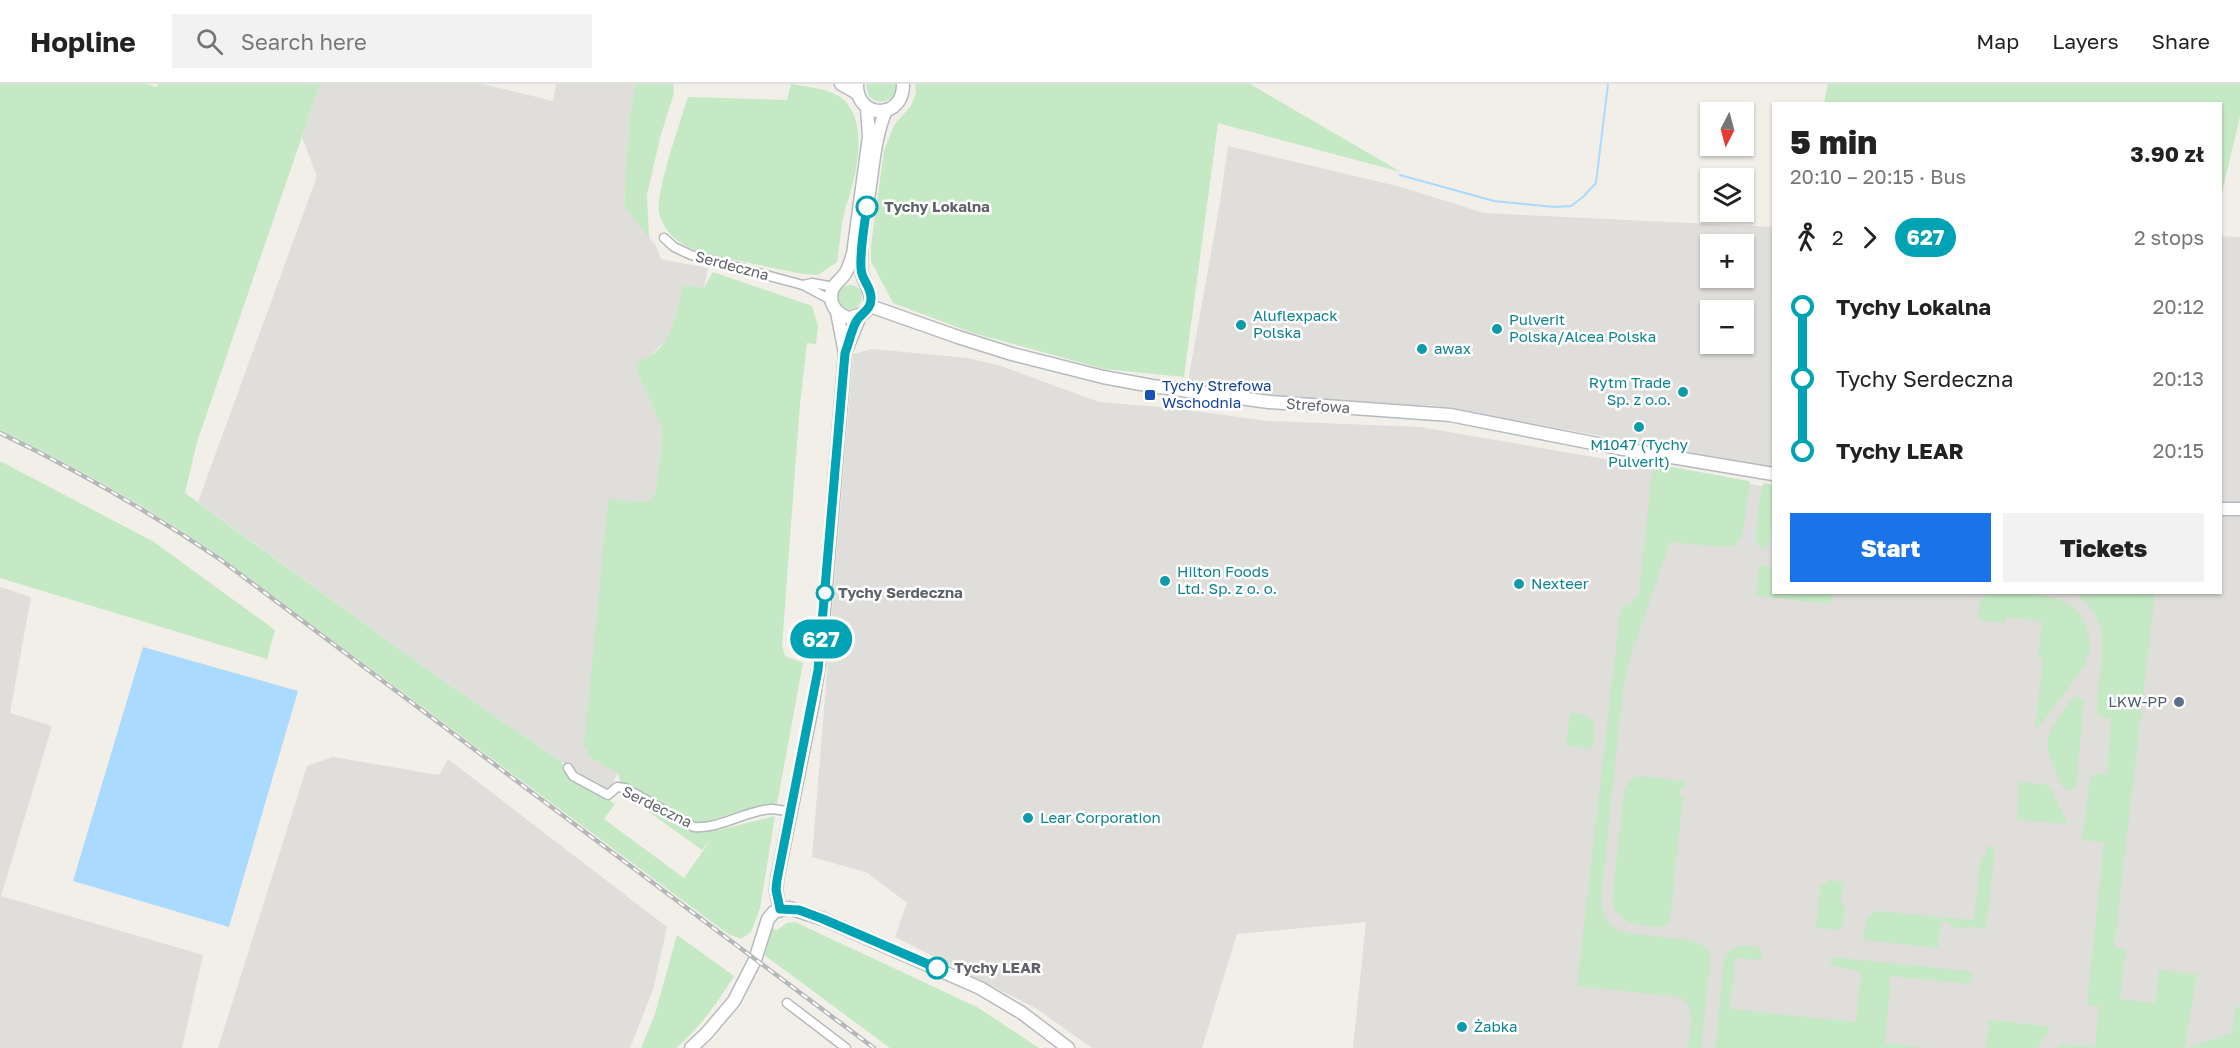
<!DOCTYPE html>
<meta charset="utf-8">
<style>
:root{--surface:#fff;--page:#f2f2f2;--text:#222;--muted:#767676;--line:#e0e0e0;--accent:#1a73e8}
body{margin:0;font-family:"Golos Text",sans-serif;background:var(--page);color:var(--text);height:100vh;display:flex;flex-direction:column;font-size:22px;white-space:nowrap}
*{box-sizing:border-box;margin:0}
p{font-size:20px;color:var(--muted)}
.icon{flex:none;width:33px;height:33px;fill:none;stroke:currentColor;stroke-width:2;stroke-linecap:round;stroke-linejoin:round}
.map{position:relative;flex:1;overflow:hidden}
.drawer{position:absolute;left:1772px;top:18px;width:450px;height:492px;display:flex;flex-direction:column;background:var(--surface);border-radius:0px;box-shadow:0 2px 4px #0004}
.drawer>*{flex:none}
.badge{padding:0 12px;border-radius:20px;font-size:21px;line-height:39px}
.needle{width:39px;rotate:186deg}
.controls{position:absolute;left:1700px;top:18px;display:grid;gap:12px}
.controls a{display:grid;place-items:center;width:54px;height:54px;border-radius:0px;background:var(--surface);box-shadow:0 2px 4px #0004;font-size:30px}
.map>.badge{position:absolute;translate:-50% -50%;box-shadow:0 0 0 3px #fff}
.legs{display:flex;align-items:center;gap:9px;height:66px;padding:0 18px;font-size:20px}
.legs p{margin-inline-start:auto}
.summary{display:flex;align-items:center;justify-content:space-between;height:102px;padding:0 18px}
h1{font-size:33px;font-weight:800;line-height:45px}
.cta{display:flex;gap:12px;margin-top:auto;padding:12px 18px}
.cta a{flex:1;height:69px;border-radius:0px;background:var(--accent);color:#fff;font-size:24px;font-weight:800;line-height:69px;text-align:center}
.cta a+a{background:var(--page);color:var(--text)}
ul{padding:0 18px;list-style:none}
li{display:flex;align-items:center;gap:21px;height:72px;font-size:22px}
li i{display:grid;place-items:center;width:9px;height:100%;margin:0 8px;background:currentColor}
li i::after{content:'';width:15px;height:15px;margin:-8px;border:4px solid;border-radius:50%;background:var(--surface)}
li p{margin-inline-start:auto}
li:first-child i{background:linear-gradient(#0000 50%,currentColor 0)}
li:last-child i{background:linear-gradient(currentColor 50%,#0000 0)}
header{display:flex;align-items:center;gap:36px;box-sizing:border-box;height:84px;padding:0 30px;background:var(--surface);border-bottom:2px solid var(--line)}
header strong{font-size:28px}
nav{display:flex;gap:33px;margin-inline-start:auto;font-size:21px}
.search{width:420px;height:54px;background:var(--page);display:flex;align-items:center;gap:15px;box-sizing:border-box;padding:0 21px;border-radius:0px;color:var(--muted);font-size:22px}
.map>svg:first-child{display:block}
</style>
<header>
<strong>Hopline</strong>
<div class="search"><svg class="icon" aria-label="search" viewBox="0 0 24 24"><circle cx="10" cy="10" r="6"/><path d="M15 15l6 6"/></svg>Search here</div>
<nav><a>Map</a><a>Layers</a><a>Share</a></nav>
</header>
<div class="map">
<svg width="2240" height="964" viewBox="0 0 2240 964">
<rect width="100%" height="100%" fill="#f1efe8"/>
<!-- industrial -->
<g fill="#e0deda" fill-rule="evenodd">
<polygon points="320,0 483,0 553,17 556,0 635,0 629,37 624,121 656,162 661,175 708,184 704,204 683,201 671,251 636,286 663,346 656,407 650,416 643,418 608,416 589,667 586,672 618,689 608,708 576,690 577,688 442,596 198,418 317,92 302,53"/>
<path d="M1228,62L1401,103L1484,129L1773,143V383L1430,321H1345L1187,303L1219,124ZM1710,160H1743V194H1710ZM1710,226H1743V260H1710Z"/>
<polygon points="2220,152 2240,153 2240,956 2206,964 1353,964 1366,838 1237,850 1202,964 1092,964 1037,925 895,853 907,819 868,789 812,773 853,270 872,265 968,274 1001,282 1099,318 1181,325 1267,337 1420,343 1773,404 1773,508 2220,508"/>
<polygon points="0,503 31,513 10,629 52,642 1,812 203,871 182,964 0,964"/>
<polygon points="333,673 439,691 448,675 667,843 653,906 630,964 218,964 307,682"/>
</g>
<!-- green -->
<g fill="#c5e8c5">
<path d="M0,0H146L157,3L158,0H320L197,358L185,409L442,596L562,678C572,706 593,703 615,720L604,735L684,794L712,754L702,766L624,710L618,689L586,672L589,667L584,664L608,415L643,418L650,416L656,407L663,346L636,286L637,277C673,268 675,231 683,201L704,204L713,188L812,222L818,242L816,260L807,259L800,320L782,562L785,572L803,579L777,720L759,721L704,739L719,746L775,732L760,824L751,848L741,855L728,850L222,474C151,425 78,383 0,347Z"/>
<polygon points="635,0 673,0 674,9 660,54 647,111 649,154 624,121 629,37"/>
<path d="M791,0C806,3 827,4 840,13C871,35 856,93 846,122C841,139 840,160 837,178L818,191L803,190C783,186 764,182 744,178C712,171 668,167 659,128C655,110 681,35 688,13L787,16Z"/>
<path d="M866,0H897C897,16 881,23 869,13Z"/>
<polygon points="915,0 1250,0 1401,88 1218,39 1184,293 1104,285 973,249 893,219 871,177 871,162 884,67 894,41 911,22 916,9"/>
<polygon points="1828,0 2240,0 2240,32 2220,117 2220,20 1824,19"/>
<circle cx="850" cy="213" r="12"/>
<polygon points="0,377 154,458 275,546 267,575 0,494"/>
<path d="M1656,380L1749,397L1750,399L1742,452L1735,462L1720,463L1670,458L1630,575L1623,606L1602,805C1600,823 1603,837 1619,848L1687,856L1697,858L1708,865L1710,879L1701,964H1688C1690,947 1698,924 1680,913L1577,902L1620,528L1622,523L1633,518V516L1639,508L1652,389Z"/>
<path d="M1764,399L1773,401V437L1769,463L1764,465L1757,461C1754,452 1760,405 1764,399Z"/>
<polygon points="1759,481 1773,483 1773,508 1832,509 1831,520 1756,512"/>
<path d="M1988,508C2036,508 2093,506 2090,570H2087L2086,580L2038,644L2035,643L2043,575L2038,574L2042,537L2006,533L2005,539L1978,536L1980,517Z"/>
<path d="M2075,509H2155L2114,864L2126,865L2120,915L2155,919L2159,886L2197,890L2185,964H2057L2060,960L2095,963L2099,922L2087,921L2104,758L2082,756L2090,694L2096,690H2107L2111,635L2100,633L2097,627C2096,582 2120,543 2075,509Z"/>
<path d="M2077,612L2084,616V620L2076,702L2070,707L2063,704C2041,657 2041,657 2072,615Z"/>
<path d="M1570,629C1598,632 1596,638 1593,664L1590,665L1566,662Z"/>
<path d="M1640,692L1685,697L1684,705H1679V711L1683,712L1670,836L1668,841L1663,843C1639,840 1623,844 1612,819L1624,706L1632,694Z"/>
<polygon points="2019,698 2049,701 2068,740 2017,736"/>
<path d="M1987,762L1995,763L1986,846L1970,842L1969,845L1953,843L1948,837H1941L1938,864L1864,856C1865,843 1864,831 1878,827L1974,836L1981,772H1986Z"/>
<polygon points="1827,796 1844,798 1842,814 1839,818 1845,822 1843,843 1839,846 1816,844 1821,800 1827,801"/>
<polygon points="795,838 977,923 1039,964 890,964 763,870 772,844 777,846 787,839"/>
<path d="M677,851L734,892C717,919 700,944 676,964H641L655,930Z"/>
<polygon points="1739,862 1757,863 1763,870 1759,876 1735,874 1730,925 1856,938 1861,887 1832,882 1830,877 1833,873 1968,887 1973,892 1970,900 1891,892 1885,959 1925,964 1715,964 1724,876 1725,870"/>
<polygon points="2240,922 2240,964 2186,964 2232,949 2236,923"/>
<polygon points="1989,936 1993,936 2051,943 2037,964 1986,964"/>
</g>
<!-- water -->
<polygon fill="#aadaff" points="143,563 298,607 229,843 73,797"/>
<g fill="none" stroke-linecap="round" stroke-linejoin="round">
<!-- stream -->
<polyline stroke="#aadaff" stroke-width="2" points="1400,91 1494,117 1555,123 1571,122 1583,113 1596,99 1608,0"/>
<!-- street casing -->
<g stroke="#b5b8bc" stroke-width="11">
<g id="street">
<polyline points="664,154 674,163 691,171 803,201 831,216"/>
<polyline points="803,201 812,199 834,203"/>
<path d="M568,684L573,692L608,711L617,703L625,704L694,743C721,745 744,727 771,725C777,725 784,727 790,728"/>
<polyline points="787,919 846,964"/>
</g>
</g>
<!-- secondary casing -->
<g stroke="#b6babf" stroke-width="15">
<g id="secondary">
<polyline points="841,0 857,9"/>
<path d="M857,0C856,36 904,36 903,0"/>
<path d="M867,23L869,53L853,170C851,175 850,180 848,184C845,193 837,197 833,204C827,218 836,231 850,234L864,229C881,213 861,201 861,183C860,158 865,133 869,109C873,81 875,52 886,26"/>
<polyline points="870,222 958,253 1012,270 1103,293 1152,302 1269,318 1450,331 1618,364 1773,390"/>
<polyline points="847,264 860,232"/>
<polyline points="2220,425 2240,425"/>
<polyline points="780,826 776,806 777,796 813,618 820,574 845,269 837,228"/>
<polyline points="691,964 706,950 734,917 755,876 768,835 774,828 789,824 823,835 980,904 1022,929 1068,964"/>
</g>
</g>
<!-- street -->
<use href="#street" stroke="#fff" stroke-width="8"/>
<!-- secondary -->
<use href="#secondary" stroke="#fff" stroke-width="12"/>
<!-- rail casing -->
<g stroke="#b6b7b8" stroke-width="4.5">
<path id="rail" d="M0,349C77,386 150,428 221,476L874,964"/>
</g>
<!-- rail -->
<use href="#rail" stroke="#fff" stroke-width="2" stroke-dasharray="7" stroke-linecap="butt"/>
</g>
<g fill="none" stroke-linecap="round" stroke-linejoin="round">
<!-- line-1 casing -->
<g stroke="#fff" stroke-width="14">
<path id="line-1" d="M867,123C864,143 860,164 861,184C861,196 872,203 871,215C871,226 861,229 856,238C851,247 849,259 845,269L818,586L777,796L776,806L780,825L799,826L823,835L937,884"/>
</g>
<!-- line-1 -->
<use href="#line-1" stroke="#00a3b4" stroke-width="9"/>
</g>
<!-- markers -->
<g fill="#fff" stroke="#00a3b4" stroke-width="3">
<circle cx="867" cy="123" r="10"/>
<circle cx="825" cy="509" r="8"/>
<circle cx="937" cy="884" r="10"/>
</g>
<g fill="#0f9aa8" stroke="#fff" stroke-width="2">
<circle cx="1241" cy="241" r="6"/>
<circle cx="1497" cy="245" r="6"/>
<circle cx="1422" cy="265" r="6"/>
<circle cx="1683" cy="308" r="6"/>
<circle cx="1639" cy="343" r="6"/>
<circle cx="1165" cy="497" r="6"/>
<circle cx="1519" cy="500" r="6"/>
<circle cx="1028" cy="734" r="6"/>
<circle cx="1462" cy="943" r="6"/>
</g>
<rect fill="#1a4fb4" stroke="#fff" stroke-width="2" x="1144" y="305" width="12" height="12" rx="3"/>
<circle fill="#5c6f8a" stroke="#fff" stroke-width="2" cx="2179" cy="618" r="6"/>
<g text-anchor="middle" stroke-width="5" stroke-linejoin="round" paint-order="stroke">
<!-- stop labels -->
<g font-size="15" font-weight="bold" fill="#5f6368" stroke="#fff" text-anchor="start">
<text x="884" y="128">Tychy Lokalna</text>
<text x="838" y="514">Tychy Serdeczna</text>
<text x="954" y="889">Tychy LEAR</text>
</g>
<!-- street labels -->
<g font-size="15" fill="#5f6368" stroke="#fff">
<text transform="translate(732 182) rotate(15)" y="5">Serdeczna</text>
<text transform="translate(1318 322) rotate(4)" y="5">Strefowa</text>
<text transform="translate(657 723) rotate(26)" y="5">Serdeczna</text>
</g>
<!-- culture labels -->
<g font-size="15" fill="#0d838f" stroke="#fff" text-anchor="start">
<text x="1253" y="237">Aluflexpack<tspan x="1253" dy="17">Polska</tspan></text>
<text x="1509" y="241">Pulverit<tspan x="1509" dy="17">Polska/Alcea Polska</tspan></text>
<text x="1434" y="270">awax</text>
<text x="1671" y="304" text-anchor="end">Rytm Trade<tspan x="1671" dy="17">Sp. z o.o.</tspan></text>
<text x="1639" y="366" text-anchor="middle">M1047 (Tychy<tspan x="1639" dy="17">Pulverit)</tspan></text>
<text x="1177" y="493">Hilton Foods<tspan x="1177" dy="17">Ltd. Sp. z o. o.</tspan></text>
<text x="1531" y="505">Nexteer</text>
<text x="1040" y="739">Lear Corporation</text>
<text x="1474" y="948">Żabka</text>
</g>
<!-- transit labels -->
<g font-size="15" fill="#164399" stroke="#fff" text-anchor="start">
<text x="1162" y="307">Tychy Strefowa<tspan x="1162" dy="17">Wschodnia</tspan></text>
</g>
<!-- service labels -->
<g font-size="15" fill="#4e5e75" stroke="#fff" text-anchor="end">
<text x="2167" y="623">LKW-PP</text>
</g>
</g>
</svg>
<div class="controls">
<a><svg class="needle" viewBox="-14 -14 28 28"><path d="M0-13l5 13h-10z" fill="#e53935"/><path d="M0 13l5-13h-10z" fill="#767676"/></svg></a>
<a><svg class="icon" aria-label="layers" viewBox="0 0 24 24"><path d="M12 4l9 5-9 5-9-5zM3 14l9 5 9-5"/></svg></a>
<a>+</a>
<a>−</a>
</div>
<b class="badge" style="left:821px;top:555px;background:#00a3b4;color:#fff">627</b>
<section class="drawer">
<div class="summary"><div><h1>5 min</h1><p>20:10 – 20:15 · Bus</p></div><b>3.90 zł</b></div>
<div class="legs"><svg class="icon" aria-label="walk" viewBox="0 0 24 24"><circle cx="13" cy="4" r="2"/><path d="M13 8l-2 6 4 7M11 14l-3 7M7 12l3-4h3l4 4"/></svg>2<svg class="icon" aria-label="forward" viewBox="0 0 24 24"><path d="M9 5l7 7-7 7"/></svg><b class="badge" style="background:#00a3b4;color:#fff">627</b><p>2 stops</p></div>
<ul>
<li><i style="color:#00a3b4"></i><b>Tychy Lokalna</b><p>20:12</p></li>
<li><i style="color:#00a3b4"></i><span>Tychy Serdeczna</span><p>20:13</p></li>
<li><i style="color:#00a3b4"></i><b>Tychy LEAR</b><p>20:15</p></li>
</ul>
<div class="cta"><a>Start</a><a>Tickets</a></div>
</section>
</div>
